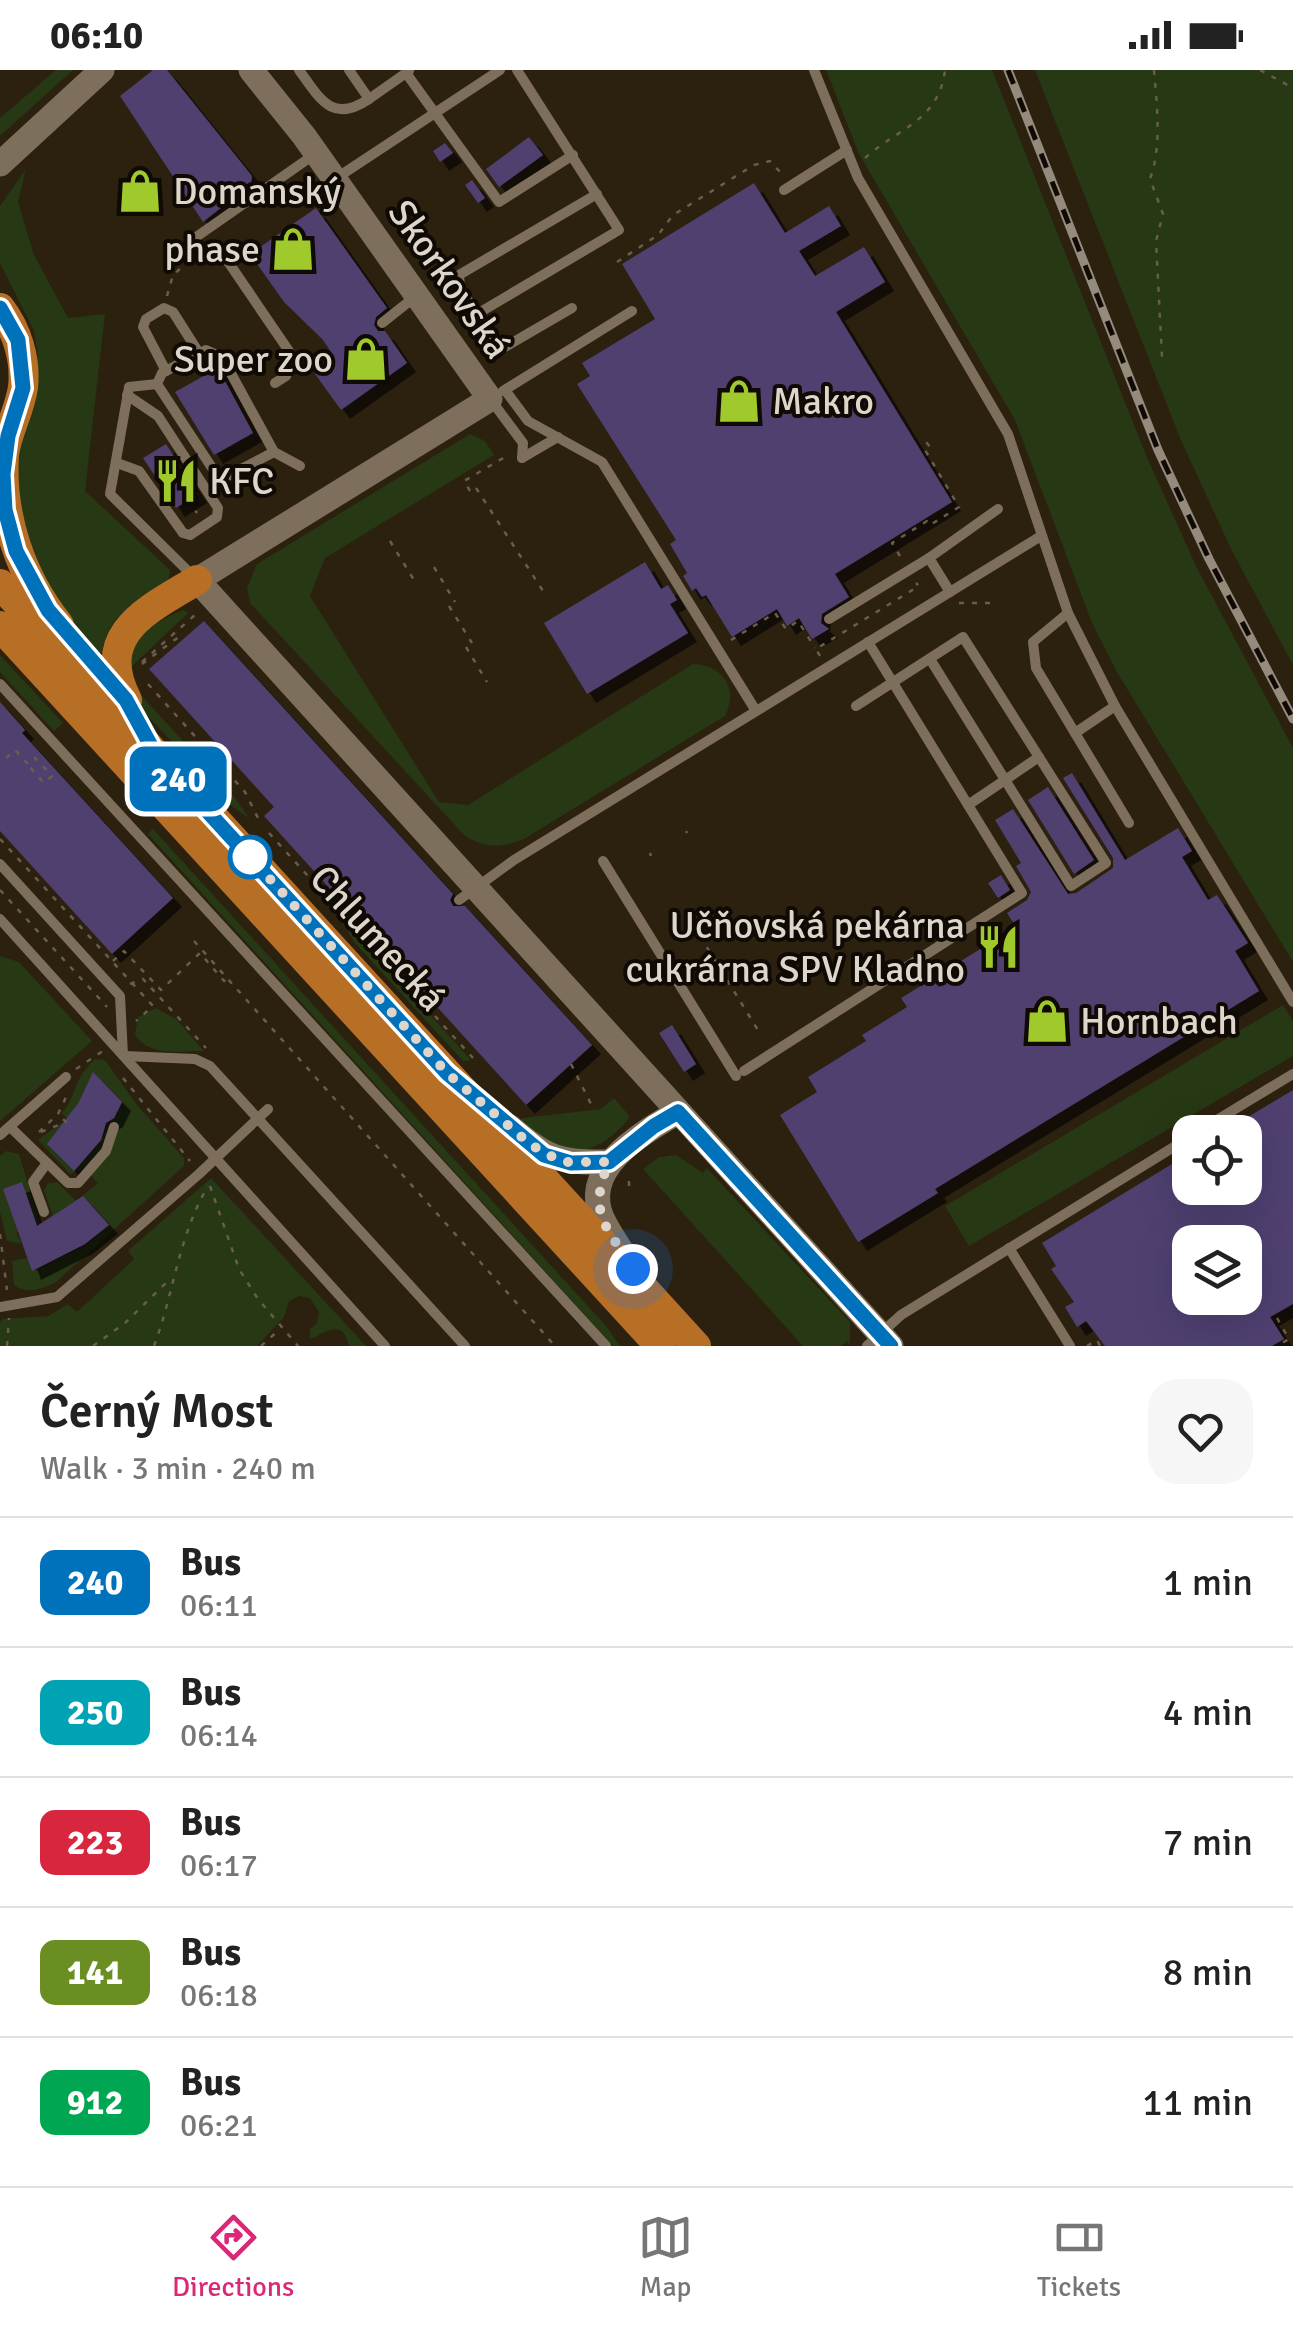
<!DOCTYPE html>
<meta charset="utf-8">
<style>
:root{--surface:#fff;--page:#f6f6f6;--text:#222;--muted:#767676;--line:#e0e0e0;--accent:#db2777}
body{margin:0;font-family:Signika,sans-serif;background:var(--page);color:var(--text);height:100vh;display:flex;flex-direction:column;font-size:38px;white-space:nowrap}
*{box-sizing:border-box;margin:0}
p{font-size:32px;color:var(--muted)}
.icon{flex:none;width:55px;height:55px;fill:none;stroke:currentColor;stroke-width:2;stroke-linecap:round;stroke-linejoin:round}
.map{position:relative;height:1276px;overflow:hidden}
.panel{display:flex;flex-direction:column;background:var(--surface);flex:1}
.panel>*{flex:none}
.badge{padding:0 20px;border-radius:15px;font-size:35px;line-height:65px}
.fabs{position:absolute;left:1172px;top:1045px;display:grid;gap:20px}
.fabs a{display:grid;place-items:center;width:90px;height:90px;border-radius:20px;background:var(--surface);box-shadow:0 10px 40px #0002;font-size:50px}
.you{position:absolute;width:50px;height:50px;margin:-25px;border:8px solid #fff;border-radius:50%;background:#1a73e8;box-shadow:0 0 0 15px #1a73e833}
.map>.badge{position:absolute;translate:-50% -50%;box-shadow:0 0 0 5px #fff}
.round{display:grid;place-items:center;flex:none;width:105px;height:105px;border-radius:30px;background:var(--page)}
.head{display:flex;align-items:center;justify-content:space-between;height:170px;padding:0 40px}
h1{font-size:48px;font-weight:600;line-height:75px}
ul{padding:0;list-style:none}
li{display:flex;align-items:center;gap:30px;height:130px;padding:0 40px;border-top:2px solid var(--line)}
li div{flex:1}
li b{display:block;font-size:38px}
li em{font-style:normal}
li .badge{min-width:110px;font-weight:700;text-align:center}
.status{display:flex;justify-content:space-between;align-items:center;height:70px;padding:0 50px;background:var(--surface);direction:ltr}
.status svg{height:28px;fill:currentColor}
.dock{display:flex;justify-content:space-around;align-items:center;height:140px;border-top:2px solid var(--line);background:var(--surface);font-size:28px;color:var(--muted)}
.dock a{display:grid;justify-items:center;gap:5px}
.dock .active{color:var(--accent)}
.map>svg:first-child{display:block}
</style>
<div class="status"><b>06:10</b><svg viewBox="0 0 49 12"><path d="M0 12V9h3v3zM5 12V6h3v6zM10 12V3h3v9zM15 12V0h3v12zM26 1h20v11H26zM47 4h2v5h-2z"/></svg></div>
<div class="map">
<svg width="1293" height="1276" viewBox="0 0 1293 1276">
<defs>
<filter id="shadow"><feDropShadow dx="9" dy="9" stdDeviation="0" flood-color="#0009"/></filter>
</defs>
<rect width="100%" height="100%" fill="#2c200f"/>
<!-- green -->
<g fill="#263814" fill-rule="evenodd">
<polygon points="56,0 73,0 0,66 0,48"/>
<polygon points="826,0 992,0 1146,385 1196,496 1293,678 1293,892 1117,602 1092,553 1015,350 859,84"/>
<polygon points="1035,0 1293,0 1293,595 1230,477 1180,368"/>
<path d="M26,99L18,132L34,185L68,248L105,244L85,421L170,500L168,513C129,535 106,545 100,593L48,527L9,419L38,287L34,261L0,193V136Z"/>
<path d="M470,364L485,371L494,385L325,488L310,526L439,732L468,735L693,594C723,595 739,618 725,646L524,769C501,778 485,779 464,765L250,533L247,518L257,494Z"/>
<path d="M184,540L188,543L130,598C126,568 159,549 184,540Z"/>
<polygon points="0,585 63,653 54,661 0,602"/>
<polygon points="130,613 235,728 250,749 226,732 130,626"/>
<polygon points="153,759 607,1257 620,1276 613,1276 148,764"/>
<polygon points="338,846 340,846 471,990 463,991 355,873"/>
<polygon points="0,886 19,892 92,971 0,1051"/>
<polygon points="1283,935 1293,951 1293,986 969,1176 945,1136"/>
<path d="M156,938L176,949L204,981C181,981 149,987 135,965L138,947Z"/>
<path d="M95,989L105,990L137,1035L184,1088V1096L56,1212C43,1219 27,1225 14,1215L12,1191L27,1188L22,1174L7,1171L0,1142V1086L6,1081L19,1084L40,1153L53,1146L44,1120L48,1113L57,1112L76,1131L98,1113L84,1098L70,1104L38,1070L67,1049L62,1043C78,1024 72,1010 95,989ZM93,1003L122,1032L102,1067L74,1100ZM22,1113L37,1156L83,1126L109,1155L88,1174L36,1201L17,1165Z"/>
<path d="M614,1028L630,1047C613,1068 596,1080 569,1084L519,1052L523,1048L601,1039Z"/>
<polygon points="676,1085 703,1103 707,1098 850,1252 850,1275 847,1271 841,1276 803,1276 643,1099 659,1087"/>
<path d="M211,1108L366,1276H349C343,1247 325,1263 310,1269V1259L317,1253L319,1242L310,1228L299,1226L289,1231L284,1247L257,1276H0V1252L3,1249L48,1246L68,1234L77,1242L134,1189L128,1181Z"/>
</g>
<!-- building -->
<g fill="#503f70" fill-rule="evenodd" filter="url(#shadow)">
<polygon points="153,0 167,0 252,106 251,114 203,152 120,26"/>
<polygon points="529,67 543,85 499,117 486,99"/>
<polygon points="445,73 453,83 440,92 433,81"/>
<polygon points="472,110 485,128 478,133 465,115"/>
<polygon points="754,113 785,163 829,136 841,156 799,181 815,206 864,177 885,212 836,242 952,432 835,504 849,527 822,544 821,553 829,559 812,569 799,548 787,556 777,539 732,567 706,525 702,527 696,518 692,521 683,506 687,503 670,474 676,470 577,314 590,306 582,293 655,249 622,194"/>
<polygon points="316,138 387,238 376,247 374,255 378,261 385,261 407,293 341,340 315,304 316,292 331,282 323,270 284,232 250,184"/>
<polygon points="218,298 253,363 214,385 175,322"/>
<polygon points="166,374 198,424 176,438 143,388"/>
<polygon points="645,492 661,519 668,515 677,530 670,534 688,563 587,624 544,553"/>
<polygon points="204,551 453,824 450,830 453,836 465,836 592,975 526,1035 264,746 274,737 149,599"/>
<polygon points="0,632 25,660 22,663 173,828 112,884 0,761"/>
<polygon points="1072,703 1125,790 1178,758 1192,781 1182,787 1208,830 1217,825 1248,873 1235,881 1259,921 935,1119 938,1123 858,1172 780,1045 817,1022 808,1007 866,971 862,965 907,937 901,928 934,908 939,917 962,904 956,894 1016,857 1007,843 1027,830 1031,822 1016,796 1021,793 995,750 1013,739 1068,824 1076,823 1113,798 1113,788 1063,708"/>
<polygon points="1048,717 1094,790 1074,804 1028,730"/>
<polygon points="1001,805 1010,820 998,828 988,813"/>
<polygon points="672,955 696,994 684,1002 659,963"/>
<polygon points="93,1002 122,1032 114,1048 106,1053 101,1070 74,1101 47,1074 79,1032"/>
<path d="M1293,1020V1234L1270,1247L1284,1269L1272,1276H1105L1086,1251L1077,1257L1065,1237L1074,1232L1051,1199L1056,1196L1042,1173L1190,1083V1118H1245V1062H1223ZM1190,1172H1245V1228H1190Z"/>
<polygon points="22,1112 37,1156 83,1126 109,1155 85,1174 32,1201 3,1119"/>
</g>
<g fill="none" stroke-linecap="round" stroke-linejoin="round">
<!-- path -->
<g stroke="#685d4e" stroke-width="2.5" stroke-dasharray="5 8" stroke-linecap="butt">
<path d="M1154,0C1157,36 1162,76 1150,109L1163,144L1156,171L1162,287"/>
<polyline points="1260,0 1293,18"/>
<path d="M865,88C898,58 939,51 945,0"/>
<polyline points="617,192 658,165 673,145 754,95 770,91 781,103"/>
<polyline points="167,226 173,205 188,192"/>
<polyline points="476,418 547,527"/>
<polyline points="470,421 464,411 505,387"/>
<polyline points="188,430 197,443"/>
<polyline points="390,471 414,510"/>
<polyline points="900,486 892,473 927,451 930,455 959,437 925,380 930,377 924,369"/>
<polyline points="434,497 455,532"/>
<polyline points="959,533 997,533"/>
<polyline points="449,536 472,573"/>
<polyline points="731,570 775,543 786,559 798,551 815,578"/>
<polyline points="466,577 487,612"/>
<polyline points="820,586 816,579 919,516 916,513"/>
<polyline points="142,592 196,544"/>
<polyline points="142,594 180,566 182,570"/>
<polyline points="148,614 245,722 260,752"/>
<polyline points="6,688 15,680 28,694 35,688 52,706 44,713 29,696"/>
<polyline points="686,761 687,763"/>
<polyline points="269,763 473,988"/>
<polyline points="0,769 153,936 136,951"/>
<polyline points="650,783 651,786"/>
<polyline points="0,820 107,937"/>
<polyline points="700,866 761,965"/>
<polyline points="194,871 555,1276"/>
<polyline points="113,891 124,881 161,920 200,883 224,911 226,909"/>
<polyline points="130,914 143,909 206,978"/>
<polyline points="571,994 593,1038"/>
<polyline points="76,999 103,981"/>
<polyline points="123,1008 190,1091"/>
<polyline points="39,1062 58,1044 67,1025"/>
<polyline points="41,1062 66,1052 59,1045"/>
<polyline points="629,1111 629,1120"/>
<polyline points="210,1116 239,1199 258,1229 298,1276"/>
<polyline points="0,1164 7,1220"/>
<polyline points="1277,1248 1289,1269 1277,1276"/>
<polyline points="7,1276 9,1248"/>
<polyline points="93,1276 125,1253 171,1208"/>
<path d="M154,1276C174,1223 178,1167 208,1116"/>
<polyline points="261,1276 280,1259"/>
<polyline points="1087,1276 1097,1270 1100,1276"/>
</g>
<!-- service -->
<g stroke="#7d6f5b" stroke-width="10">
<path d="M299,0C320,29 332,54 369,29"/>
<polyline points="349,0 369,29 409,1"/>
<polyline points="814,0 858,108 1008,364 1068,543 1115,636 1293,932"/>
<polyline points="406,3 499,132 573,85"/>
<polyline points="335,109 500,0"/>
<polyline points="784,120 847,80"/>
<polyline points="216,174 293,287 286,306 275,313"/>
<polyline points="198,185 189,172 315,84"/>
<polyline points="572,238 505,277 496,275 460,218 459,205 597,124"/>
<polyline points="477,244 619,160 517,0"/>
<polyline points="382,253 416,226"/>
<polyline points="166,301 143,257 146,249 164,238 173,242 199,283"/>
<polyline points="157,314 162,303 206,280 222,287 274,382"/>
<polyline points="505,320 528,351 602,392 756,641"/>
<polyline points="503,321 632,241"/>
<polyline points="491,330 523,373 522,388"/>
<polyline points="522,388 558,367"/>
<polyline points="117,393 139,401 183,463 190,465 217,447 218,438 158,346 127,325"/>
<polyline points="929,488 950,522"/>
<polyline points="193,506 110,424 129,317 157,314 220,410 274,382 300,396"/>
<polyline points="1068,543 1033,572 1036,598 1129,753"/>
<polyline points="829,549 929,488 998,439"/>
<polyline points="0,614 606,1276"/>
<polyline points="856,636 963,567 1106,793 1071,816 930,589"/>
<polyline points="1075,663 1115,636"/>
<polyline points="968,735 1039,687"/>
<polyline points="603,791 736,1006"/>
<polyline points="0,794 120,926 123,985"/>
<polyline points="459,830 514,790 1041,466"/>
<polyline points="0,849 385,1276"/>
<polyline points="124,986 195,989 210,996 465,1276"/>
<polyline points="744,1001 1022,823 868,572"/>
<polyline points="10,1057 68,1113 78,1113 106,1081 114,1057"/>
<polyline points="1197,1062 1293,1004"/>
<polyline points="0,1065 66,1007"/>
<polyline points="44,1142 33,1112 47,1093"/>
<polyline points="1009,1178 1070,1276"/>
<polyline points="0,1237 57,1227 199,1104 268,1039"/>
<polyline points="867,1276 901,1245 1190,1067"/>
</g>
<!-- tertiary -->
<g stroke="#7d6f5b" stroke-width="25">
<polyline points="251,0 304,66 490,329 197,510 891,1276"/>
<polyline points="0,94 102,0"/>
<path d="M510,1057C547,1089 560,1093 609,1092"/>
<path d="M622,1182C615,1171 607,1159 602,1148C580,1097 643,1063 678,1042"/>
</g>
<!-- primary -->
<g stroke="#b76f26" stroke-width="30">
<path d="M0,238C17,260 26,289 23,317C20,340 7,361 4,384C0,447 21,507 59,555"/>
<polyline points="0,514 696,1276"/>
<polyline points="0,556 660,1276"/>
<path d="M127,630C93,563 148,540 197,510"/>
</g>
<!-- rail casing -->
<g stroke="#948b7d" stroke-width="9">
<polyline id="rail" points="1008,0 1158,380 1209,489 1293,649"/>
</g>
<!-- rail -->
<use href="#rail" stroke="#100a05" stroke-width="5" stroke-dasharray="15" stroke-linecap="butt"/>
</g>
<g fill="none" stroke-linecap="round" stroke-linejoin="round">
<!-- line casing -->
<g stroke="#fff" stroke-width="22">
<polyline id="line" points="0,238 18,270 23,318 8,366 3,404 5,440 16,481 48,540 126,630 156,685 447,1003 544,1085 571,1093 609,1092 654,1056 678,1042 891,1276"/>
</g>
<!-- line -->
<use href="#line" stroke="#0072bc" stroke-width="15"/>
<!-- walk -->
<path stroke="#ded6cb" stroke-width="10" stroke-dasharray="0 18" d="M250,787L248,785L447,1003L531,1075L562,1092H609C587,1144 606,1155 633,1199"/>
</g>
<!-- icons -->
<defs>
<g id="shop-bare" transform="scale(3.45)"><path d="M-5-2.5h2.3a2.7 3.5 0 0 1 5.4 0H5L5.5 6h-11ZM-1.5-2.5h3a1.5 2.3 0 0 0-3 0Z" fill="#a0c92b" stroke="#100a05" stroke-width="2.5" paint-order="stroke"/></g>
<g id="restaurant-bare" transform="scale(3.45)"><path d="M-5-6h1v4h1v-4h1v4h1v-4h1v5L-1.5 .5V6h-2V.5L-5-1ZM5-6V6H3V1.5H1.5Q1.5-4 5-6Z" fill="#a0c92b" stroke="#100a05" stroke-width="2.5" paint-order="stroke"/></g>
</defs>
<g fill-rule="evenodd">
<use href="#shop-bare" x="140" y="121"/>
<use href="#shop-bare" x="293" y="179"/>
<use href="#shop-bare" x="366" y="289"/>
<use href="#shop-bare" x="739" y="331"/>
<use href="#restaurant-bare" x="176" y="411"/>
<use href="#restaurant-bare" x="998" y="877"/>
<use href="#shop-bare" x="1047" y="951"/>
</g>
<!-- markers -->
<circle fill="#fff" stroke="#0072bc" stroke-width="5" cx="250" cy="787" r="20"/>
<g text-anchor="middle" stroke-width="8" stroke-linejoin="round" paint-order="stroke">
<!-- poi labels -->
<g font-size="38" fill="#ded6cb" stroke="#100a05" text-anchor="start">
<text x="173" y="134">Domanský</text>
<text x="260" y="192" text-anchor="end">phase</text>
<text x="333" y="302" text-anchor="end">Super zoo</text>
<text x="772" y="344">Makro</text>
<text x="209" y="424">KFC</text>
<text x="965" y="868" text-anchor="end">Učňovská pekárna<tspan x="965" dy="44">cukrárna SPV Kladno</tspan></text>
<text x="1080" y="964">Hornbach</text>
</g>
<!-- street labels -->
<g font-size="38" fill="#ded6cb" stroke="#100a05">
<text transform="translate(450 209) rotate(55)" y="13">Skorkovská</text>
<text transform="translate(378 868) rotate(48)" y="13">Chlumecká</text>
</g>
</g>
</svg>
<div class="fabs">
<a><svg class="icon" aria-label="locate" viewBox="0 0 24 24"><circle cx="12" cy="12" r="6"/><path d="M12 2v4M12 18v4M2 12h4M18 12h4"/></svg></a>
<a><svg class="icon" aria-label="layers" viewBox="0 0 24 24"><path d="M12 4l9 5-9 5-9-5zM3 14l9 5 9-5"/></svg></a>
</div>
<div class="you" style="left:633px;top:1199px"></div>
<b class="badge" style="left:178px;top:709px;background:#0072bc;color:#fff">240</b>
</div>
<section class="panel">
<div class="head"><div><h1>Černý Most</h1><p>Walk · 3 min · 240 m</p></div><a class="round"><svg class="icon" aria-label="heart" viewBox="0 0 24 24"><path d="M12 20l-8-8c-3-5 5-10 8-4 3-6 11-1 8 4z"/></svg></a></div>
<ul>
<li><span class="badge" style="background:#0072bc;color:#fff">240</span><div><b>Bus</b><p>06:11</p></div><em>1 min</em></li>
<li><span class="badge" style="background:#00a3b4;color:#fff">250</span><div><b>Bus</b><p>06:14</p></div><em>4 min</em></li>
<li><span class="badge" style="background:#d7263d;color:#fff">223</span><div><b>Bus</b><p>06:17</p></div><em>7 min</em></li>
<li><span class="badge" style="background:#6b8e23;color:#fff">141</span><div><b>Bus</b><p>06:18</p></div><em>8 min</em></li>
<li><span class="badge" style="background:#00a651;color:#fff">912</span><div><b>Bus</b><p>06:21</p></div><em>11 min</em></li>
</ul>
</section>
<nav class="dock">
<a class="active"><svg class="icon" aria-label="directions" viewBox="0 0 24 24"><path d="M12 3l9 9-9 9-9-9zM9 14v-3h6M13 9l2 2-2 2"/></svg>Directions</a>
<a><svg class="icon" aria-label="map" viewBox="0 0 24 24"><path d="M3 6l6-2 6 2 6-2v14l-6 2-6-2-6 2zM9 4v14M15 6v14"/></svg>Map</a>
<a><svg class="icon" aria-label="tickets" viewBox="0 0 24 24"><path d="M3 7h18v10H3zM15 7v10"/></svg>Tickets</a>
</nav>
